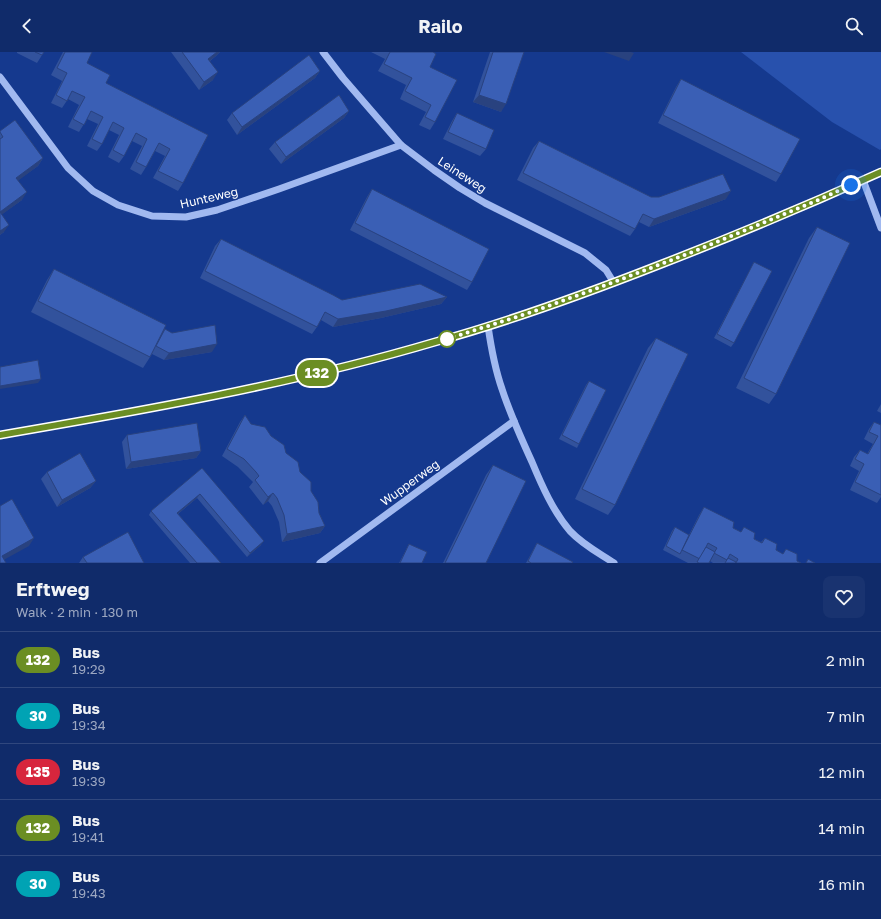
<!DOCTYPE html>
<meta charset="utf-8">
<style>
:root{--surface:#102b6a;--page:#193370;--text:#f1f3f6;--muted:#9ca7c1;--line:#30477e}
body{margin:0;font-family:"Golos Text",sans-serif;background:var(--page);color:var(--text);height:100vh;display:flex;flex-direction:column;font-size:15px;white-space:nowrap}
*{box-sizing:border-box;margin:0}
p{font-size:13px;color:var(--muted)}
.icon{flex:none;width:22px;height:22px;fill:none;stroke:currentColor;stroke-width:2;stroke-linecap:round;stroke-linejoin:round}
.map{position:relative;height:511px;overflow:hidden}
.sheet{display:flex;flex-direction:column;background:var(--surface);flex:1}
.sheet>*{flex:none}
.badge{padding:0 8px;border-radius:13px;font-size:14px;line-height:26px}
.you{position:absolute;width:20px;height:20px;margin:-10px;border:3px solid #fff;border-radius:50%;background:#1a73e8;box-shadow:0 0 0 6px #1a73e833}
.map>.badge{position:absolute;translate:-50% -50%;box-shadow:0 0 0 2px #fff}
.round{display:grid;place-items:center;flex:none;width:42px;height:42px;border-radius:8px;background:var(--page)}
.overview{display:flex;align-items:center;justify-content:space-between;height:68px;padding:0 16px}
h1{font-size:19px;font-weight:700;line-height:30px}
ul{padding:0;list-style:none}
li{display:flex;align-items:center;gap:12px;height:56px;padding:0 16px;border-top:1px solid var(--line)}
li div{flex:1}
li b{display:block;font-size:15px}
li em{font-style:normal}
li .badge{min-width:44px;font-weight:700;text-align:center}
header{display:flex;justify-content:space-between;align-items:center;height:52px;padding:0 16px;background:var(--surface);font-size:18px;font-weight:700}
.map>svg:first-child{display:block}
</style>
<header><svg class="icon" aria-label="back" viewBox="0 0 24 24"><path d="M15 5l-7 7 7 7"/></svg>Railo<svg class="icon" aria-label="search" viewBox="0 0 24 24"><circle cx="10" cy="10" r="6"/><path d="M15 15l6 6"/></svg></header>
<div class="map">
<svg width="881" height="511" viewBox="0 0 881 511">
<rect width="100%" height="100%" fill="#15398e"/>
<!-- green -->
<polygon fill="#2851ad" points="741,0 881,0 881,97 880,98 832,70"/>
<g fill="none" stroke-linecap="round" stroke-linejoin="round">
<!-- minor -->
<g stroke="#a1b9f0" stroke-width="7">
<polyline points="323,0 343,26 401,93 434,118 460,136 485,151 585,201 606,218 614,231"/>
<polyline points="0,25 68,116 93,139 118,153 152,164 186,165 217,158 279,137 401,93"/>
<polyline points="863,128 881,176"/>
<path d="M488,274C491,295 495,317 502,337C510,362 521,386 532,410C542,434 553,459 570,479C583,493 599,501 614,511"/>
<path d="M0,383C146,358 293,332 435,290C509,269 583,243 654,215C731,185 807,154 881,120"/>
<polyline points="320,511 514,369"/>
</g>
</g>
<!-- wall -->
<g fill="#32529c">
<polygon points="17,0 44,0 37,11 17,1"/>
<polygon points="63,0 92,0 87,11 106,31 208,83 183,131 178,139 153,126 165,104 155,99 146,115 141,123 130,117 142,94 132,89 124,104 119,111 108,105 119,83 109,78 102,92 97,99 87,94 98,72 87,67 79,80 68,75 79,53 68,47 62,56 51,51 62,29 51,23"/>
<polygon points="171,0 220,0 216,4 210,9 213,28 199,38"/>
<polygon points="371,0 433,0 430,15 435,70 430,78 419,73 426,60 400,47 406,33 378,19 385,7"/>
<polygon points="490,0 524,0 501,60 473,50"/>
<polygon points="320,19 315,26 237,83 227,68 232,61"/>
<polygon points="681,27 781,122 776,130 658,71 676,35"/>
<polygon points="349,59 344,66 281,112 269,97 275,90"/>
<polygon points="457,61 486,97 480,104 443,87 452,69"/>
<polygon points="0,79 43,106 38,114 18,128 22,148 2,162 4,180 0,183"/>
<polygon points="539,89 651,145 726,147 649,175 639,170 635,177 630,184 517,128 533,96"/>
<polygon points="372,137 472,230 467,238 350,178 367,145"/>
<polygon points="817,175 776,342 769,352 736,336 809,186"/>
<polygon points="221,187 342,248 447,245 441,252 381,266 333,275 321,268 317,275 312,282 200,226 215,194"/>
<polygon points="754,210 734,291 731,295 714,286 752,214"/>
<polygon points="54,217 172,281 212,300 164,308 152,302 143,316 31,260 47,228"/>
<polygon points="656,286 615,453 608,463 575,447 648,296"/>
<polygon points="589,329 579,392 577,396 559,387 586,333"/>
<polygon points="881,352 881,361 877,359"/>
<polygon points="245,363 251,372 271,384 286,401 300,420 311,439 319,461 325,474 320,481 282,490 279,470 272,454 268,449 263,453 249,435 253,430 238,415 222,404 240,370"/>
<polygon points="874,370 881,373 881,445 877,451 850,438 859,419 850,414 854,405 860,398 867,402 873,392 864,387 869,377"/>
<polygon points="127,383 201,399 196,406 126,417 122,390"/>
<polygon points="493,413 486,511 443,511 486,423"/>
<polygon points="202,416 261,493 247,505 197,446 178,462 221,511 190,511 149,463 151,459"/>
<polygon points="47,420 96,429 90,436 57,455 41,427"/>
<polygon points="704,455 733,476 741,480 744,475 754,487 761,490 765,486 776,498 783,502 786,497 797,509 801,511 713,511 710,509 709,511 688,511 663,498 672,479 675,475 689,483 699,463"/>
<polygon points="537,491 572,511 526,511"/>
<polygon points="409,492 422,511 399,511 407,496"/>
<polygon points="83,505 144,511 79,511"/>
</g>
<!-- shaded-wall -->
<g fill="#29427f">
<polygon points="217,0 220,0 216,4 203,14 208,7"/>
<polygon points="604,0 631,0 634,1 629,9"/>
<polygon points="320,19 315,26 237,83 242,75"/>
<polygon points="218,20 213,28 199,38 204,30"/>
<polygon points="479,43 506,52 501,60 473,50"/>
<polygon points="349,59 344,66 281,112 286,105"/>
<polygon points="43,106 38,114 11,134 16,126"/>
<polygon points="731,139 726,147 649,175 654,167"/>
<polygon points="27,140 22,148 0,164 0,160"/>
<polygon points="9,173 4,180 0,183 0,179"/>
<polygon points="447,245 441,252 381,266 333,275 338,267"/>
<polygon points="217,292 212,300 164,308 169,301"/>
<polygon points="41,327 38,331 0,337 0,334"/>
<polygon points="201,399 196,406 126,417 131,410"/>
<polygon points="96,429 90,436 57,455 62,448"/>
<polygon points="273,441 268,449 263,453 268,445"/>
<polygon points="200,442 197,446 174,465 177,461"/>
<polygon points="325,474 320,481 282,490 287,482"/>
<polygon points="34,486 29,494 0,510 2,504"/>
<polygon points="264,489 261,493 247,505 250,501"/>
</g>
<!-- building -->
<g fill="#3a5fb5" stroke="#29427f">
<polygon points="35,0 44,0 42,3"/>
<polygon points="65,0 92,0 87,11 110,23 106,31 208,83 183,131 158,119 170,97 159,91 146,115 136,110 147,87 136,81 124,104 113,98 124,76 113,70 102,92 92,87 103,65 91,59 84,73 73,67 85,45 72,39 67,49 56,43 67,21 57,16"/>
<polygon points="182,0 217,0 208,7 218,20 204,30"/>
<polygon points="390,0 433,0 436,2 430,15 457,28 435,70 425,65 431,53 405,39 412,26 384,12"/>
<polygon points="493,0 524,0 506,52 479,43"/>
<polygon points="309,3 320,19 242,75 232,61"/>
<polygon points="681,27 800,87 781,122 663,63"/>
<polygon points="339,43 349,59 286,105 275,90"/>
<polygon points="457,61 494,78 486,97 448,80"/>
<polygon points="15,68 43,106 16,126 27,140 0,160 9,173 0,179 0,87 3,85 0,80 0,79"/>
<polygon points="539,89 651,145 659,145 723,122 731,139 654,167 643,162 635,177 523,121"/>
<polygon points="372,137 489,197 472,230 355,171"/>
<polygon points="817,175 850,191 776,342 744,326"/>
<polygon points="221,187 333,243 342,248 420,232 447,245 386,259 338,267 325,260 317,275 205,219"/>
<polygon points="754,210 772,219 734,291 717,282"/>
<polygon points="54,217 166,273 150,305 38,249"/>
<polygon points="215,273 217,292 169,301 156,294 165,277 172,281"/>
<polygon points="656,286 688,302 615,453 582,437"/>
<polygon points="38,308 41,327 0,334 0,315"/>
<polygon points="589,329 606,338 579,392 562,383"/>
<polygon points="245,363 251,372 265,375 271,384 284,393 286,401 298,410 300,420 311,430 311,439 318,450 319,461 325,474 287,482 284,463 277,446 273,441 268,445 255,428 259,424 256,420 244,407 227,397"/>
<polygon points="874,370 881,373 881,443 855,430 864,412 855,407 860,398 868,402 878,384 869,380"/>
<polygon points="197,371 201,399 131,410 127,383"/>
<polygon points="80,401 96,429 62,448 47,420"/>
<polygon points="493,413 526,429 486,511 445,511"/>
<polygon points="202,416 264,489 250,501 200,442 177,461 221,511 197,511 151,459"/>
<polygon points="12,447 34,486 2,504 6,511 0,511 0,454"/>
<polygon points="704,455 734,470 733,476 741,480 744,475 755,481 754,487 762,491 765,486 777,492 776,498 783,502 786,497 797,502 797,509 801,511 736,511 738,507 730,502 727,508 714,501 717,496 708,491 700,507 682,498"/>
<polygon points="675,475 689,483 680,502 666,494"/>
<polygon points="128,480 144,511 87,511 83,505"/>
<polygon points="537,491 573,510 572,511 531,511 528,509"/>
<polygon points="409,492 427,500 422,511 400,511"/>
<polygon points="706,495 715,500 709,511 699,511 697,510"/>
<polygon points="728,506 736,510 735,511 725,511"/>
<polygon points="808,507 815,511 806,511"/>
</g>
<g fill="none" stroke-linecap="round" stroke-linejoin="round">
<!-- line casing -->
<g stroke="#fff" stroke-width="9">
<path id="line" d="M0,383C146,358 293,332 435,290C511,269 585,242 659,213C734,184 808,153 881,120"/>
</g>
<!-- line -->
<use href="#line" stroke="#6b8e23" stroke-width="6"/>
<!-- walk -->
<polyline stroke="#fff" stroke-width="4" stroke-dasharray="0 7.2" points="447,287 532,260 614,230 695,199 816,149 851,133"/>
</g>
<!-- markers -->
<circle fill="#fff" stroke="#6b8e23" stroke-width="2" cx="447" cy="287" r="8"/>
<g text-anchor="middle" stroke-width="3" stroke-linejoin="round" paint-order="stroke">
<!-- street labels -->
<g font-size="12" fill="#fff" stroke="#15398e">
<text transform="translate(462 123) rotate(33)" y="4">Leineweg</text>
<text transform="translate(209 146) rotate(-13)" y="4">Hunteweg</text>
<text transform="translate(410 431) rotate(-36)" y="4">Wupperweg</text>
</g>
</g>
</svg>
<div class="you" style="left:851px;top:133px"></div>
<b class="badge" style="left:317px;top:321px;background:#6b8e23;color:#fff">132</b>
</div>
<section class="sheet">
<div class="overview"><div><h1>Erftweg</h1><p>Walk · 2 min · 130 m</p></div><a class="round"><svg class="icon" aria-label="heart" viewBox="0 0 24 24"><path d="M12 20l-8-8c-3-5 5-10 8-4 3-6 11-1 8 4z"/></svg></a></div>
<ul>
<li><span class="badge" style="background:#6b8e23;color:#fff">132</span><div><b>Bus</b><p>19:29</p></div><em>2 min</em></li>
<li><span class="badge" style="background:#00a3b4;color:#fff">30</span><div><b>Bus</b><p>19:34</p></div><em>7 min</em></li>
<li><span class="badge" style="background:#d7263d;color:#fff">135</span><div><b>Bus</b><p>19:39</p></div><em>12 min</em></li>
<li><span class="badge" style="background:#6b8e23;color:#fff">132</span><div><b>Bus</b><p>19:41</p></div><em>14 min</em></li>
<li><span class="badge" style="background:#00a3b4;color:#fff">30</span><div><b>Bus</b><p>19:43</p></div><em>16 min</em></li>
</ul>
</section>
